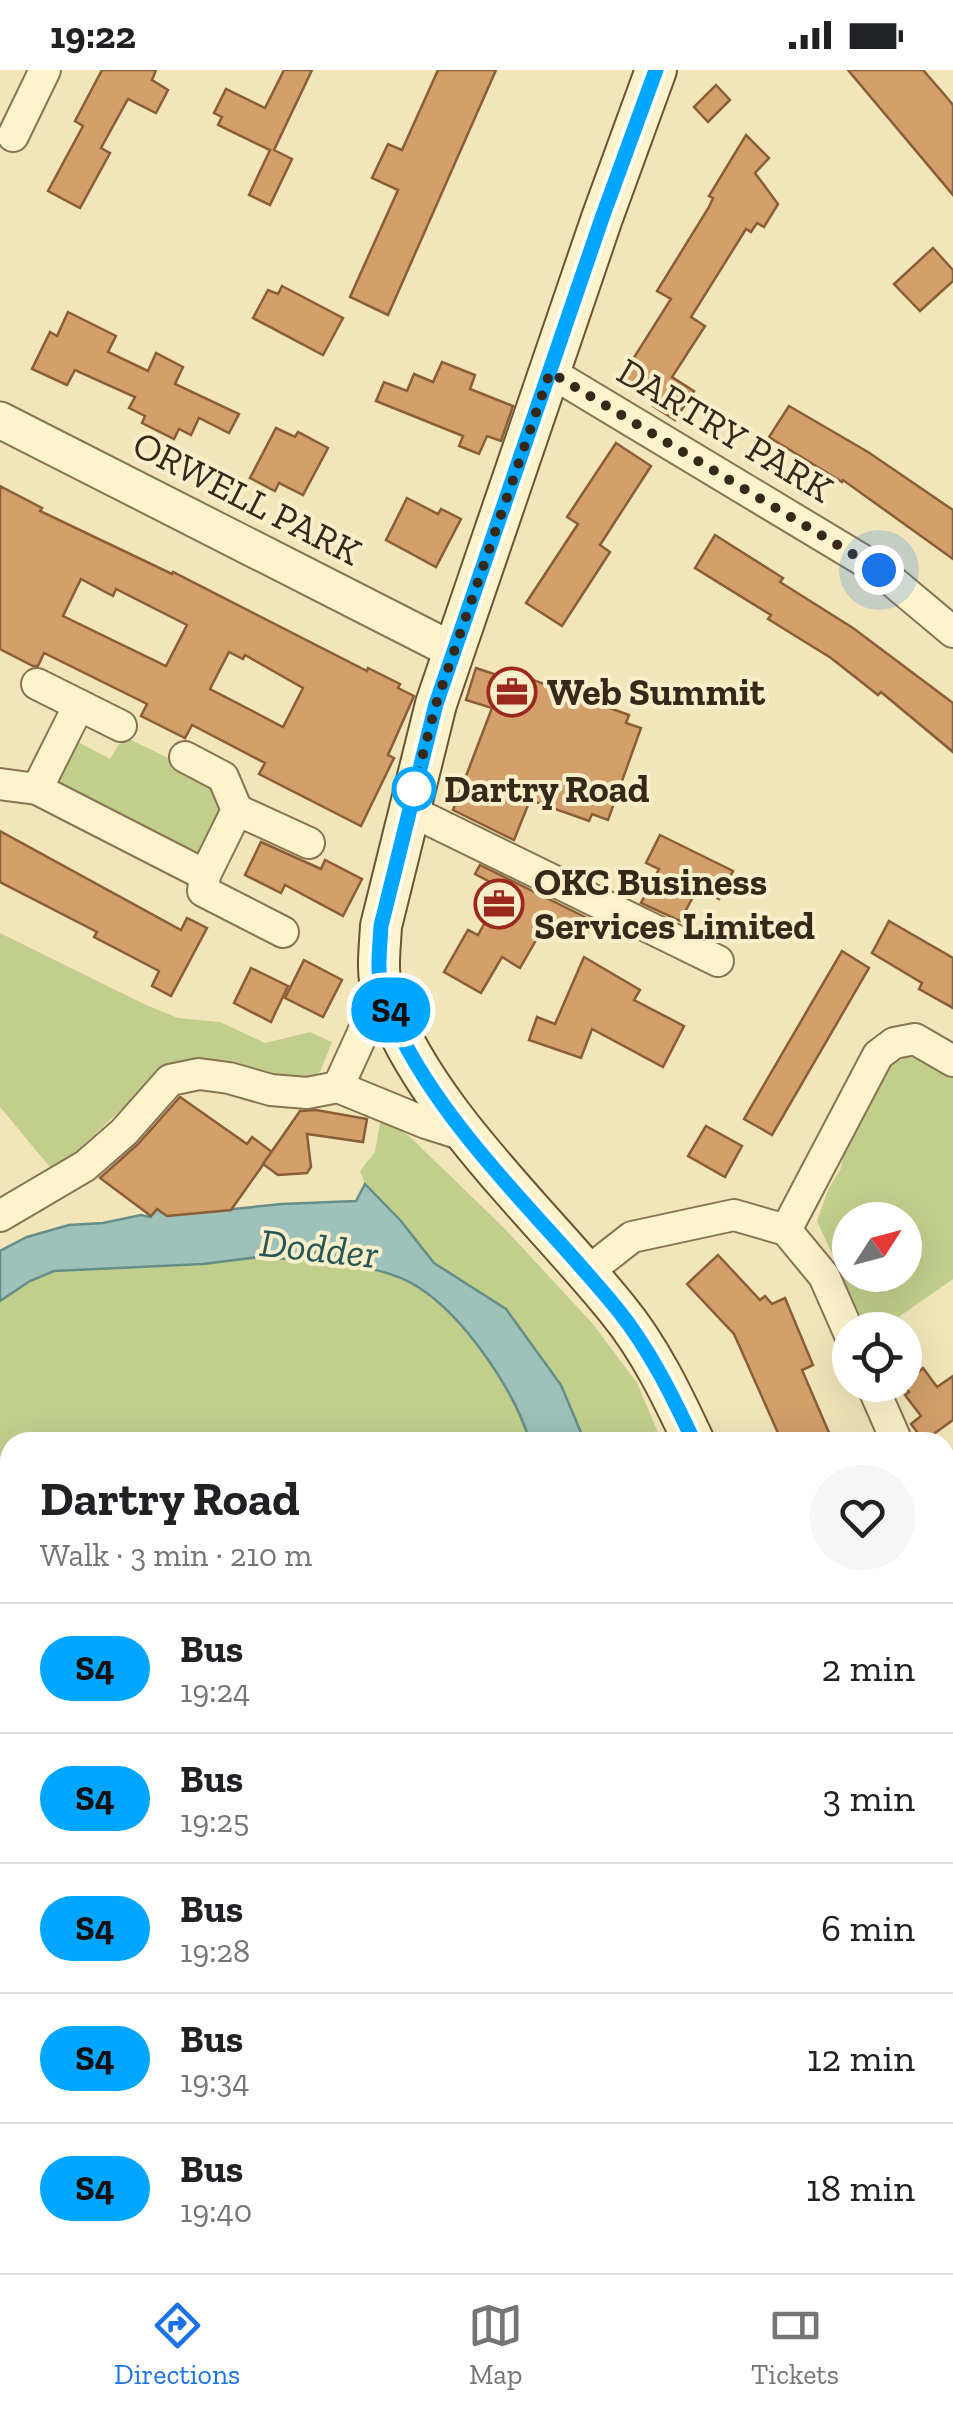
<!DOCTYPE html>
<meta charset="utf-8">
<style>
:root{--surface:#fff;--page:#f6f6f6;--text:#202124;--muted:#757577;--line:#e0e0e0;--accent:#1a73e8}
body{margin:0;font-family:"Zilla Slab",serif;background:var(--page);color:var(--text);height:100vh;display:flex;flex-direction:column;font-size:38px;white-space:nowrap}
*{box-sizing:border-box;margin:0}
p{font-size:32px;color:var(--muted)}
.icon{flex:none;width:55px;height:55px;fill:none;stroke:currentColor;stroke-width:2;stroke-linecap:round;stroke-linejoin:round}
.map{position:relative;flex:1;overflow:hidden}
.panel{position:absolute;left:0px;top:1362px;width:955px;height:842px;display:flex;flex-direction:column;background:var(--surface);border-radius:30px 30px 0 0;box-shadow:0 10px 40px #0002}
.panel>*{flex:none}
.badge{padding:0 20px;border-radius:32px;font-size:35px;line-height:65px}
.needle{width:65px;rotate:54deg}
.fabs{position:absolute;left:832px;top:1132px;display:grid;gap:20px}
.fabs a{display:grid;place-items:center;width:90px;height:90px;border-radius:50%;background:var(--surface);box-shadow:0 10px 40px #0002;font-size:50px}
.you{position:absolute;width:50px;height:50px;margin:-25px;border:8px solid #fff;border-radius:50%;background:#1a73e8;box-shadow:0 0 0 15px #1a73e833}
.map>.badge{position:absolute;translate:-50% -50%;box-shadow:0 0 0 5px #fff}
.round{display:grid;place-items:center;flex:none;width:105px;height:105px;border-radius:52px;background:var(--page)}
.headline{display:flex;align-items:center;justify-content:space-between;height:170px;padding:0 40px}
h1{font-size:48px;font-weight:800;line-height:75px}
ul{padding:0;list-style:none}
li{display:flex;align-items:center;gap:30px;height:130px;padding:0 40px;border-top:2px solid var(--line)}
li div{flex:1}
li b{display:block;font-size:38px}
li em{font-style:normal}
li .badge{min-width:110px;font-weight:700;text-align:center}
.status{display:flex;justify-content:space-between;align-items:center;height:70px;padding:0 50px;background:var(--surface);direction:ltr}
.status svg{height:28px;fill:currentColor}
.tabs{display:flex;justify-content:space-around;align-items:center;height:140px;border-top:2px solid var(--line);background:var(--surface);font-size:28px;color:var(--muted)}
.tabs a{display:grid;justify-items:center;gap:5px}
.tabs .current{color:var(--accent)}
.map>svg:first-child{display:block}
</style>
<div class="status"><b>19:22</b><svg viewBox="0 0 49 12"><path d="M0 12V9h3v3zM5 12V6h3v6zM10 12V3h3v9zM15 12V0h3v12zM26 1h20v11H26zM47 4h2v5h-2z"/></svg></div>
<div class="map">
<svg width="953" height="2203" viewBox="0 0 953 2203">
<rect width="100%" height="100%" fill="#f1e5b9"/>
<!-- green -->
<g fill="#c2cf8c" fill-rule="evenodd">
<polygon points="129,669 216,711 228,732 202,790 54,716 76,671 110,689 119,674"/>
<polygon points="0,863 146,935 178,948 220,952 265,973 310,962 332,972 320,1002 306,1013 140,1022 54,1102 0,1037"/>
<path d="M907,986L931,991L953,1004V1209L880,1260H867L817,1151L828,1120L841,1098L846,1069L886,998ZM850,1150H905V1205H850Z"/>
<polygon points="380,1053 394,1056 409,1066 504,1158 593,1254 637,1313 662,1372 585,1372 561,1315 506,1239 434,1193 401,1151 365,1114 360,1101 375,1082"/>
<path d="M319,1180L325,1183L329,1192C358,1196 394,1201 419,1217C464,1246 515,1321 530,1372H10V2195H792L800,2203H0V1231L30,1211L54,1201L203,1194L259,1187L302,1190Z"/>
</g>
<!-- water -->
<g fill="#9ec1b9" stroke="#658e88" stroke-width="2.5">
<path d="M365,1114L401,1151L434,1193L506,1239L561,1315L585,1372H530C515,1321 464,1246 418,1217C394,1201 358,1196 329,1191L325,1183L319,1180L302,1190L259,1187L203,1194L54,1201L30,1211L0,1231V1181L27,1167L69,1155L103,1153L141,1145L150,1147L157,1139L184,1144L282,1134L356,1131Z"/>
<polygon points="792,2195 875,2195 881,2203 800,2203"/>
</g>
<!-- building -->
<g fill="#d39f6b" stroke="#8a5e36" stroke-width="2.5" fill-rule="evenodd">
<polygon points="102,0 156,0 152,10 168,20 156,43 128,29 101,78 110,83 80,138 48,121 83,56 75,51"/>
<polygon points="284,0 312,0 274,80 292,89 270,135 249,125 270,80 218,55 222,47 214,43 226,19 265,38"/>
<polygon points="438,0 496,0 388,245 350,227 398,120 372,108 388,74 402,80"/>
<polygon points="848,0 923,0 943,23 953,35 953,125"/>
<polygon points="716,15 730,30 708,52 694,37"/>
<polygon points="746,65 769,88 755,103 778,134 764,157 757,153 751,162 746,159 691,247 705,256 672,307 694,321 675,350 653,336 657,330 621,308 671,229 657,221 709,137 713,128 709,126"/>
<polygon points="933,178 953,200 953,211 920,241 894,214"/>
<polygon points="282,216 343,248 323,285 253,248 268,220 278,224"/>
<polygon points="68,242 116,266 108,282 148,301 156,283 183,297 175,314 239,344 229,363 199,348 191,365 179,359 174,369 142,353 145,346 129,338 135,327 75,300 67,315 32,299 50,262 57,266"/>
<polygon points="442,292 475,305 470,319 513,336 501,371 487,366 479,384 459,376 463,366 376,331 384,312 407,321 414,304 433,312"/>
<polygon points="789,336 868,382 953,440 953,489 843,410 842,412 769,367"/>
<polygon points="276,358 295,367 298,362 328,378 303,425 279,413 275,421 250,408"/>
<polygon points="616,373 651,396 600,475 610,482 562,556 526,533 578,454 567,447"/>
<path d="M0,416L42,438L40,441L172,504L173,502L367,601L368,598L400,614L398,618L414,626L388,685L394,688L361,756L259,704L265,693L192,655L185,668L141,646L147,634L44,583L38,596H33L0,579ZM81,509L113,526L116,519L187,555L166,596L63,546ZM229,582L243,589L245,585L303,618L283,657L210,619Z"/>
<polygon points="407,428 438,444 441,439 461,449 436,497 386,470"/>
<polygon points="715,465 783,508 780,512 853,558 953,633 953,682 881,622 878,625 831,588 768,549 771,545 695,498"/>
<polygon points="476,598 503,607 506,600 629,645 626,653 641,658 608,750 592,744 589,751 530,730 514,770 453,740 492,638 466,630"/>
<polygon points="0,761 181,860 187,848 207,858 171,926 152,916 159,901 94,867 97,862 0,812"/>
<polygon points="660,765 733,801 719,829 698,818 680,851 641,833 659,799 646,793"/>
<polygon points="261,772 321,799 325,790 362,809 343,846 285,815 281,823 245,805"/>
<polygon points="480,795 593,851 584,870 547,851 520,898 502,887 481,923 444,902 468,860 478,865 503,819 475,804"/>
<polygon points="889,851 953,888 953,938 919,919 922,913 872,883"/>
<polygon points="842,881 869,898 772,1065 744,1049"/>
<polygon points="584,887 640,920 634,930 684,956 663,997 592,959 581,988 529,970 537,947 555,954"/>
<polygon points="304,890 342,910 323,947 285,928"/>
<polygon points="251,898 288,916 271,952 234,933"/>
<polygon points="180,1027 247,1074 252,1067 272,1082 231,1140 167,1146 157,1139 151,1146 100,1108 138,1074"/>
<polygon points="316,1040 367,1049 363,1072 307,1064 311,1097 307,1103 278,1105 263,1094 300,1041"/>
<polygon points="706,1056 742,1076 725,1107 688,1086"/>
<polygon points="718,1185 760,1230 765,1226 772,1234 785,1228 813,1295 802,1300 833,1372 782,1372 734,1264 687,1214"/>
<polygon points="923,1298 937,1317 953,1306 953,1350 924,1371 911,1354 921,1346 905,1325 909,1322 904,1315"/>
</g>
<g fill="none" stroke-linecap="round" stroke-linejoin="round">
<!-- minor casing -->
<g stroke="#897452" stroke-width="34">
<g id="minor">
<polyline points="13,66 45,0"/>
<polyline points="550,302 879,500 953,562"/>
<polyline points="37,614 121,656"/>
<polyline points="185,687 223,707 237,740"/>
<polyline points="0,714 37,719 205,805"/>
<polyline points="37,719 79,635"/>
<polyline points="409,740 718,891"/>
<polyline points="283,862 203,821 205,805 237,740 309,773"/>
<polyline points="338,1017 382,921"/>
<polyline points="0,1146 85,1096 124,1062 170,1010 199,1004 229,1008 271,1020 307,1023 338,1017 426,1053 470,1067"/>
<polyline points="786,1160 878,985 894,973 915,969 953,991"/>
<polyline points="586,1203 632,1167 734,1145 786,1160 824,1206 850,1265"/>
<polyline points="872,1315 897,1372"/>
<polyline points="945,1415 953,1410"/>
<polyline points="945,1483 953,1502"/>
<polyline points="683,2195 691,2203"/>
</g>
</g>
<!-- tertiary casing -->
<g stroke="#897452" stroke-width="39">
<g id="tertiary">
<polyline points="0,350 454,581"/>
<polyline points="936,2203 953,2192"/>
</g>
</g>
<!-- secondary casing -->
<g stroke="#6a5436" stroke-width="44">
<g id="secondary">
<path d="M656,0L602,148L436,634L381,856C380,878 376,902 383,924C423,1040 542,1145 618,1240C650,1279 673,1327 694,1372"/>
<polyline points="945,1937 953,1957"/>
</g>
</g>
<!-- minor -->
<use href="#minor" stroke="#fcf2cc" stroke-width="30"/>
<!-- tertiary -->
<use href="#tertiary" stroke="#fcf2cc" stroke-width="35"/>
<!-- secondary -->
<use href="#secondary" stroke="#fcf2cc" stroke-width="40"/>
</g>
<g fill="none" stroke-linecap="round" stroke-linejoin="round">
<!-- line casing -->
<g stroke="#fff" stroke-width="22">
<path id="line" d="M656,0L602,148L436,634L381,856C380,878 376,902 383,924C423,1041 541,1145 618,1240C650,1280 673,1327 694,1372"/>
</g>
<!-- line -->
<use href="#line" stroke="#00a6ff" stroke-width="15"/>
<!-- walk -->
<polyline stroke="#362919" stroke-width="10" stroke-dasharray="0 18" points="414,719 436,634 550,302 879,500"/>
</g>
<!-- icons -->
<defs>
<g id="office-ring" transform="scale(2.5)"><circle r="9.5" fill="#f8eec9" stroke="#9c271d" stroke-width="1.5"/><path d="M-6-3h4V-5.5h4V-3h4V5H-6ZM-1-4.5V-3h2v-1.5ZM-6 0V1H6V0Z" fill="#9c271d"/></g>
</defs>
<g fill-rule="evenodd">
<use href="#office-ring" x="512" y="622"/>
<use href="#office-ring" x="499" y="834"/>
</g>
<!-- markers -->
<circle fill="#fff" stroke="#00a6ff" stroke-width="5" cx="414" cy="719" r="20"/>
<g text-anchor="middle" stroke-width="8" stroke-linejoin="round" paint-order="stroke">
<!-- street labels -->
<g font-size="38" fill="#362919" stroke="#f8eec9">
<text transform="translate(725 360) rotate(31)" y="13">DARTRY PARK</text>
<text transform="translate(247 428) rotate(27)" y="13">ORWELL PARK</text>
</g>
<!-- poi labels -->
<g font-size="38" font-weight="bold" fill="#362919" stroke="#f8eec9" text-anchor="start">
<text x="547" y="635">Web Summit</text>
<text x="534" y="825">OKC Business<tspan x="534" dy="44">Services Limited</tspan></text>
</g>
<!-- stop labels -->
<g font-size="38" font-weight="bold" fill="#362919" stroke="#f8eec9" text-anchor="start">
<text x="444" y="732">Dartry Road</text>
</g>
<!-- water labels -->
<g font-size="40" font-style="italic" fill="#275657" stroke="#f8eec9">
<text transform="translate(319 1178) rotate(6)" y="14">Dodder</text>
</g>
</g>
</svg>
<div class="fabs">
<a><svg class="needle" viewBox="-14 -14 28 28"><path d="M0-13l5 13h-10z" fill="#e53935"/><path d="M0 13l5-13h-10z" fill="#757577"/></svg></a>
<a><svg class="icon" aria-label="locate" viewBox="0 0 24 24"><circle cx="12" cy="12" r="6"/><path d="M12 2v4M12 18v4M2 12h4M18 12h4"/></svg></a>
</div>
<div class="you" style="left:879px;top:500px"></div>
<b class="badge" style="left:391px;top:940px;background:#00a6ff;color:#111">S4</b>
<section class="panel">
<div class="headline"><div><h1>Dartry Road</h1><p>Walk · 3 min · 210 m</p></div><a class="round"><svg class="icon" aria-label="heart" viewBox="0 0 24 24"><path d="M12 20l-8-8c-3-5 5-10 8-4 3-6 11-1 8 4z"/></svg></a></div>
<ul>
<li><span class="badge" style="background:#00a6ff;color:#111">S4</span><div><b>Bus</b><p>19:24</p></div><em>2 min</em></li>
<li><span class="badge" style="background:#00a6ff;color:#111">S4</span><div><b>Bus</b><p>19:25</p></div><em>3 min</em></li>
<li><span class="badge" style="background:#00a6ff;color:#111">S4</span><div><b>Bus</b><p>19:28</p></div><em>6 min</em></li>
<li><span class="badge" style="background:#00a6ff;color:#111">S4</span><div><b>Bus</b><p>19:34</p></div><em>12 min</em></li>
<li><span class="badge" style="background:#00a6ff;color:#111">S4</span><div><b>Bus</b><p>19:40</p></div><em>18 min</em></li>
</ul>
</section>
</div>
<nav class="tabs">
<a class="current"><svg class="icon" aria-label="directions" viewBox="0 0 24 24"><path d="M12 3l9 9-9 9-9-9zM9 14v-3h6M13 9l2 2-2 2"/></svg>Directions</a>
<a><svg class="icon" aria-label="map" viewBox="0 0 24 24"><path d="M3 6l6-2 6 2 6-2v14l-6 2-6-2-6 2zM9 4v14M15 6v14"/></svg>Map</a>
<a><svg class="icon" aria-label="tickets" viewBox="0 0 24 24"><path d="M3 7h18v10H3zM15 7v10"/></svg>Tickets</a>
</nav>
